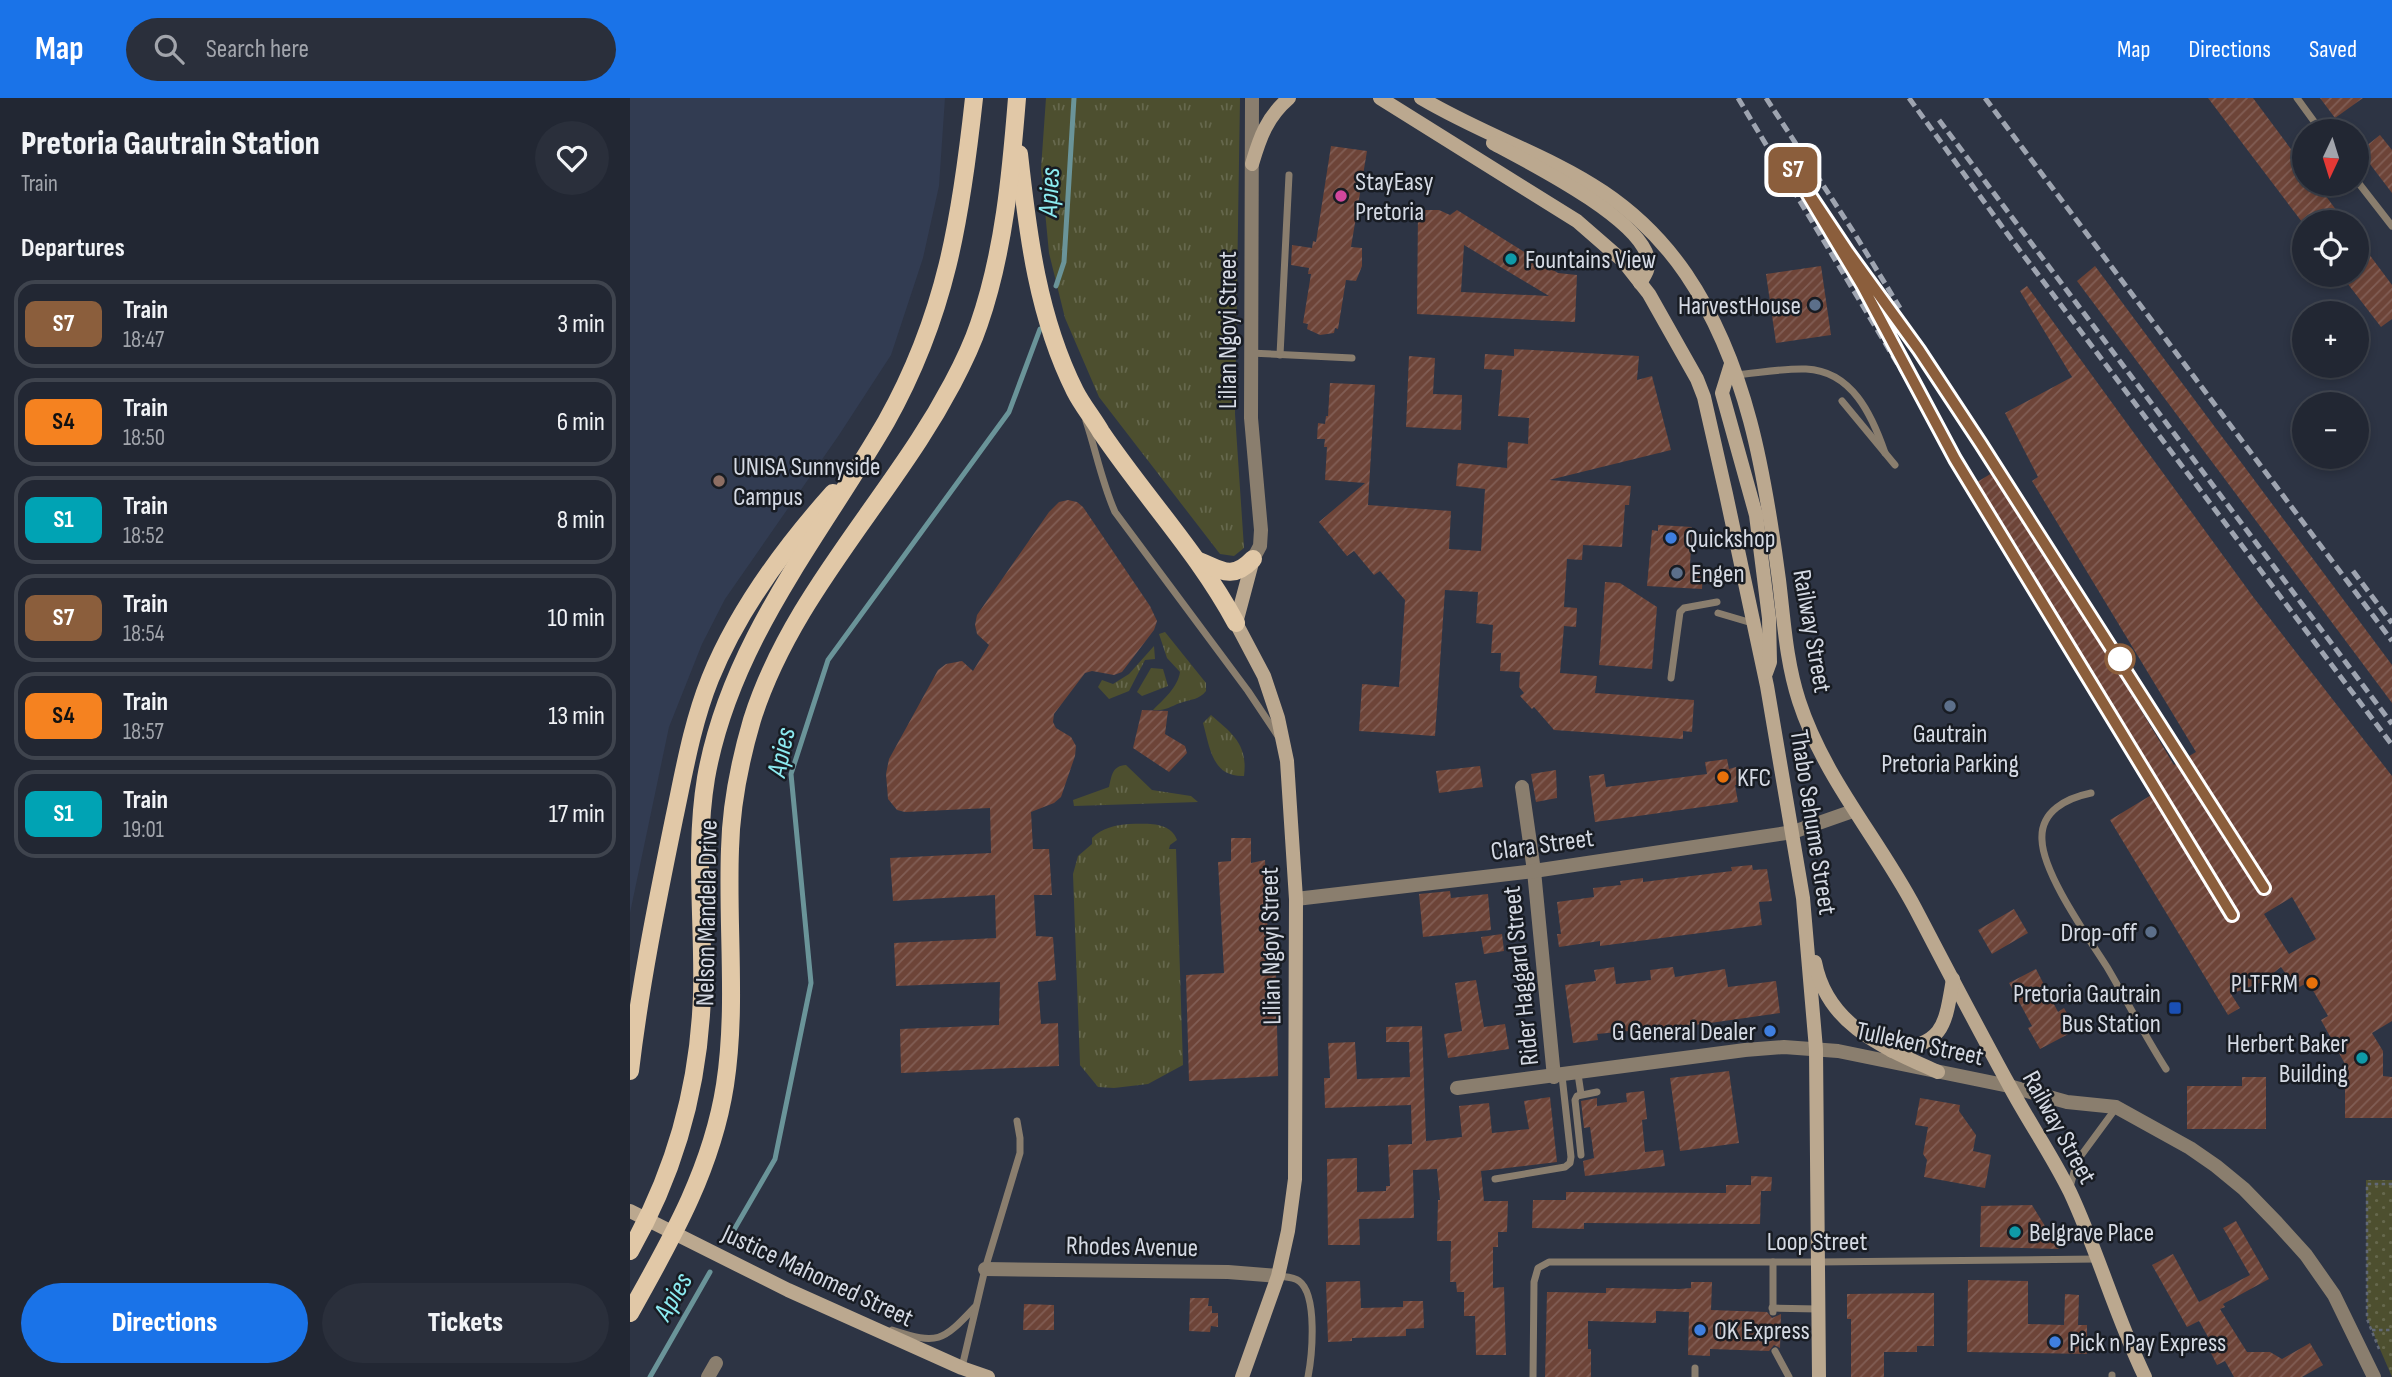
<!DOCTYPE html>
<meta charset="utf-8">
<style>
:root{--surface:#222733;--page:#2a2f3b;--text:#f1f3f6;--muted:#a2a5ac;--line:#3f444e;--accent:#1a73e8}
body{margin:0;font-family:"Sofia Sans Condensed",sans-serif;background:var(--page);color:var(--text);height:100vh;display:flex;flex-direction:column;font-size:26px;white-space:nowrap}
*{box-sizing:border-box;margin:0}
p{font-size:23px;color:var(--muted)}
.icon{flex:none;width:38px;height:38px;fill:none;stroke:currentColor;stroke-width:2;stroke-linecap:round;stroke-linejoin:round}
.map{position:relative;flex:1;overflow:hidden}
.sheet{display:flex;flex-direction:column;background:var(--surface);width:630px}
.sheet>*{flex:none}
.badge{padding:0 14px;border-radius:10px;font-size:24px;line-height:46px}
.needle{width:46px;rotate:184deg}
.fabs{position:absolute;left:1662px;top:21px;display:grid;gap:14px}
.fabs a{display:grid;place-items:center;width:77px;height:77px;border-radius:50%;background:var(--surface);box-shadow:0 4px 10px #0003,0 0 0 2px var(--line);font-size:35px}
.map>.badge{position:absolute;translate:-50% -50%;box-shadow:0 0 0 4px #fff}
h2{padding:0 21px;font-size:26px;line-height:63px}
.round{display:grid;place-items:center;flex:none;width:74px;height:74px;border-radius:37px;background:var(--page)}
.summary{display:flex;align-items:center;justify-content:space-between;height:119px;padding:0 21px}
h1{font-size:33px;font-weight:800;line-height:52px}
.action{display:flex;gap:14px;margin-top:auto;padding:14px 21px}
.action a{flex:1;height:80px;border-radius:42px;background:var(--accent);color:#fff;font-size:28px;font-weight:800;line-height:80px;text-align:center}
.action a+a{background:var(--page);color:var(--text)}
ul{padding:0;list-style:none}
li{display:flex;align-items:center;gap:21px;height:88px;margin:0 14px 10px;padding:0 7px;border:4px solid var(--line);border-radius:21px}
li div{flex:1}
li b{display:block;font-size:26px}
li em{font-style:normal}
li .badge{min-width:77px;font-weight:700;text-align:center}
header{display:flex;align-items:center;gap:42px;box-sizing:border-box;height:98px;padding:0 35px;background:var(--accent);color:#fff}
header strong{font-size:33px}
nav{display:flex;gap:38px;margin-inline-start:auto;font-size:24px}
.search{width:490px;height:63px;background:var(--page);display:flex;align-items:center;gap:18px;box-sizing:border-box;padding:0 24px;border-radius:38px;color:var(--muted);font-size:26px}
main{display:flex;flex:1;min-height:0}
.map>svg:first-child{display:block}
</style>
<header>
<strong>Map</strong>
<div class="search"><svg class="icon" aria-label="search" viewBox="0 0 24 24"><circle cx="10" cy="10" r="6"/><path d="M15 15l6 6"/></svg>Search here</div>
<nav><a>Map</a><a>Directions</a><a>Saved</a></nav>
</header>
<main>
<section class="sheet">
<div class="summary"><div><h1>Pretoria Gautrain Station</h1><p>Train</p></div><a class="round"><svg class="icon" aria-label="heart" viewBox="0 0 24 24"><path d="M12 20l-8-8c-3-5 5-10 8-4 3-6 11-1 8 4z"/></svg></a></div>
<h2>Departures</h2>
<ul>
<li><span class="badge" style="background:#8b5e3c;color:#fff">S7</span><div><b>Train</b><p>18:47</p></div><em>3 min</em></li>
<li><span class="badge" style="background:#f58220;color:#111">S4</span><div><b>Train</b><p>18:50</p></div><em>6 min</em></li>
<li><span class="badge" style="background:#00a3b4;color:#fff">S1</span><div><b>Train</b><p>18:52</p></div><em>8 min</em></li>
<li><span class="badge" style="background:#8b5e3c;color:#fff">S7</span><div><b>Train</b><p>18:54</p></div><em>10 min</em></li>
<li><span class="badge" style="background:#f58220;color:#111">S4</span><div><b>Train</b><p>18:57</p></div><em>13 min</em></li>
<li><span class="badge" style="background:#00a3b4;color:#fff">S1</span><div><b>Train</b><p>19:01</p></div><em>17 min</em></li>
</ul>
<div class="action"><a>Directions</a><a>Tickets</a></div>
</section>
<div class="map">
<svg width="1762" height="1279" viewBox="0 0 1762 1279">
<defs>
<pattern id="grass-tufts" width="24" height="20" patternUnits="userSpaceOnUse" patternTransform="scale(1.75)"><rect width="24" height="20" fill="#4d4f2f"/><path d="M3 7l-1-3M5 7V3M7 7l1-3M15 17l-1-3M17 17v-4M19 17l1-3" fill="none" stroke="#66684d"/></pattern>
<pattern id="garden-dots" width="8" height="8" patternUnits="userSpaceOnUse" patternTransform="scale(1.75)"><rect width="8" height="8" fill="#4d4f2f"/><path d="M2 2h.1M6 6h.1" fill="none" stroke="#66684d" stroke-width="1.8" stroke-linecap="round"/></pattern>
<pattern id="building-hatch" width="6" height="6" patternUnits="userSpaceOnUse" patternTransform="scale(1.75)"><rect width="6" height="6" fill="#6d4438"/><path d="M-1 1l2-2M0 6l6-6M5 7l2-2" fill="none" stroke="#815e55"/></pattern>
</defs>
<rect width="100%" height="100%" fill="#2d3444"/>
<!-- built -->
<polygon fill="#323c52" points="0,0 315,0 309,88 293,160 261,257 209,337 95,501 72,546 39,629 0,815"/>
<!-- grass -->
<g fill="url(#grass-tufts)">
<polygon points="416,0 610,0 605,316 614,450 604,458 590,456 469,299 435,220 419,155 411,71"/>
<path d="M535,534L576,585V593C569,602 561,601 550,605C539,609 536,613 523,612C533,602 548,589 550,574L537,560L529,536Z"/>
<polygon points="524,548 525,561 515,562 499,593 479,601 468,589 472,582 483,586 499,576"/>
<polygon points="521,570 533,571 538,588 512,598 507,594"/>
<path d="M581,617C603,636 618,647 614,678C582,679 580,650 573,625Z"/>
<path d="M496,667L522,692L561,698L568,704L444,708L443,702L479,689C482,677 482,668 496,667Z"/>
<path d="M499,726C516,726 540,723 547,742L540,747L539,751H546L553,967L518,986L484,990L468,989L450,967L443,776L448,758L462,746V740C472,730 485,727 499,726Z"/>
</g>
<!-- garden -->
<polygon fill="url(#garden-dots)" points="1736,1082 1762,1082 1762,1279 1737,1221"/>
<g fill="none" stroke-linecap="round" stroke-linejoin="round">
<!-- stream -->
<g stroke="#6a9499" stroke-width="5">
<polyline points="426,188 434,164 444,0"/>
<polyline points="101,1137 145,1061 181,885 161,676 198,562 379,314 410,231"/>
<polyline points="20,1279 80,1174"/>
</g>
</g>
<!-- building -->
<g fill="url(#building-hatch)" fill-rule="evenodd">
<polygon points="1578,0 1623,0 1675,70 1675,86 1687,86 1715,124 1672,124"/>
<polygon points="1690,0 1733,0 1705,20"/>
<polygon points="1750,37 1762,52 1762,95 1730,53"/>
<polygon points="701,48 737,53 721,149 732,150 732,168 726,183 716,182 708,231 705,230 704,235 690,237 677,231 678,226 673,225 681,176 678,176 679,170 661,167 662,147 682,150 683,143 686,144"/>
<path d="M788,112H809L820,117L827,112L928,175L947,177L945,224L787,216ZM834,147L919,198L831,194Z"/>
<polygon points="1727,140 1762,187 1762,221 1751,229 1711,177 1727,177"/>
<polygon points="1191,168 1201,237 1146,245 1136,176"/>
<polygon points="1465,168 1762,567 1762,605 1447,183"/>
<path d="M1397,188L1624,500L1762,678V923L1742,935L1753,953V978L1762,979V1020H1715V966L1691,922L1698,918L1678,884L1666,891L1651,869L1632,884L1601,896L1610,910L1598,917L1480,722L1523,696L1339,389L1362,375L1380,403L1384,401L1544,667L1566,654L1402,383L1408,379L1375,315L1442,279L1390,193ZM1662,799L1686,841L1659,856L1634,816Z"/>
<polygon points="884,251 1009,258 1007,282 1022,278 1041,352 919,382 1001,388 999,407 995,407 992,449 953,447 952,462 937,461 934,509 947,510 946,529 934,528 930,575 967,578 965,595 1064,602 1062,634 1053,633 1053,641 924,632 904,609 902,611 890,598 894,595 889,589 890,574 870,573 871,555 861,555 863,527 846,525 848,494 815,492 805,638 729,633 732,586 769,589 775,502 750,473 744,477 724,453 717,458 689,424 735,385 695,382 697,349 694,349 695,341 687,341 688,325 695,326 696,318 698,318 700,285 745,287 738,407 821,413 819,451 851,453 855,391 826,388 828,365 877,370 878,344 898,346 899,320 868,318 872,272 854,271 855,256 884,258"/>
<polygon points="779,258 805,260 803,296 832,297 831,332 776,329"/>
<polygon points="438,402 447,404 453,409 520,508 527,523 524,532 492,574 484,577 462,573 455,575 424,616 423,624 426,630 441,639 446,648 445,658 431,699 424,705 401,714 403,751 419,751 422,797 404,797 406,838 423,839 426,882 408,884 411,926 428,925 429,968 271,975 270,931 369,927 370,884 266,888 264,845 366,840 365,797 263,803 260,760 361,755 360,710 275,714 267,712 258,701 256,676 259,661 308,572 316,566 332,563 343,573 359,547 347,536 345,527 347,517 419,414 429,404"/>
<polygon points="1028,427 1062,429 1060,468 1073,468 1072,491 1017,488 1022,432 1028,433"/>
<polygon points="975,484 990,485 1027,509 1022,571 969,567"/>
<polygon points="512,612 538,613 535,636 555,648 557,655 539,674 503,650"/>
<polygon points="1097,661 1099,671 1106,669 1110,687 1105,687 1108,704 965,724 959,678 974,676 976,689 1077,676 1075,664"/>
<polygon points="850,668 853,689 809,695 806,673"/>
<polygon points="926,672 927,700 906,704 901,676"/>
<polygon points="601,740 621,740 621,765 635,762 639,874 646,874 648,978 559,983 556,877 594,875 588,764 601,763"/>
<polygon points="1122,767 1123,772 1137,771 1142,803 1129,804 1132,827 970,848 970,843 929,849 927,836 931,836 927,804 964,799 963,790 991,787 990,783 1013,780 1013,784 1102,773 1101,769"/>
<polygon points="820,793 821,800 858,796 861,832 793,839 789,796"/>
<polygon points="1384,811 1398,835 1362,856 1348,832"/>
<polygon points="872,836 874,853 854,856 851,839"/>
<polygon points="984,869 986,886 1021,882 1020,872 1043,869 1045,879 1095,871 1098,889 1146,883 1150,915 1073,926 967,936 968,942 943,945 935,887 966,883 964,872"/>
<polygon points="1406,871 1428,914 1434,910 1446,932 1410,951 1398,930 1402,928 1379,885"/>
<polygon points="846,882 854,929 875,926 879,951 818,960 814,936 832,933 825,885"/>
<polygon points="792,928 796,1043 832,1039 829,1008 859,1005 862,1035 899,1031 894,1003 920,999 927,1064 851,1073 854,1103 878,1103 877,1134 868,1134 868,1149 863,1149 863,1190 874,1189 876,1257 846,1257 845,1218 834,1218 834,1194 827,1194 826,1184 820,1184 821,1143 807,1143 808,1102 810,1102 807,1071 783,1072 784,1120 729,1121 730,1147 698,1147 697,1061 727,1060 727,1094 756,1093 756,1088 760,1088 758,1047 782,1046 781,1007 695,1010 694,980 700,980 698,945 725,944 727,981 780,979 779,944 756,944 756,929"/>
<polygon points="1099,973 1109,1045 1050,1053 1040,980"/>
<polygon points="1612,979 1636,979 1636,1031 1557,1031 1557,988 1612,988"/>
<polygon points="1014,993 1017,1021 1012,1022 1015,1054 1033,1052 1035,1068 955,1078 953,1063 964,1060 960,1029 954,1030 951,1003 967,1000 967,1008 997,1004 996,995"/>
<polygon points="1290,1000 1330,1007 1329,1013 1346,1037 1343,1053 1361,1057 1355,1090 1294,1079 1297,1062 1293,1056 1298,1029 1285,1027"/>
<polygon points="1121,1078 1142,1079 1141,1093 1131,1093 1130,1126 954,1125 954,1131 902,1130 903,1102 936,1102 936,1094 1096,1095 1096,1087 1121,1087"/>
<polygon points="1402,1107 1429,1151 1350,1149 1351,1108"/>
<polygon points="1606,1123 1639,1181 1593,1206 1595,1209 1590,1211 1617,1254 1640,1254 1652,1261 1680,1245 1693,1267 1672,1279 1604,1279 1595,1263 1587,1267 1578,1249 1582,1246 1569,1223 1557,1229 1522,1167 1543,1156 1569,1204 1620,1177 1593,1130"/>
<polygon points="1338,1182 1398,1183 1398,1226 1434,1227 1435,1196 1449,1197 1448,1227 1457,1227 1457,1256 1337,1254"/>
<polygon points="730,1183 731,1210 773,1209 773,1203 793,1203 794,1230 776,1231 776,1238 722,1240 722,1243 698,1244 696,1184"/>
<polygon points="1061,1184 1082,1184 1081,1212 1137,1214 1142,1220 1151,1216 1150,1250 1144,1247 1139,1253 1080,1251 1080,1258 1058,1257 1059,1214 1026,1213 1026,1225 958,1223 958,1251 961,1251 961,1279 915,1279 917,1194 976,1195 976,1190 1049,1191 1061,1190"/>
<polygon points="1304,1195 1304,1248 1287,1248 1287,1254 1254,1254 1254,1279 1221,1279 1221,1221 1217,1221 1217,1196"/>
<polygon points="560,1200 579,1200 578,1208 582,1208 582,1215 588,1215 588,1229 581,1228 580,1234 559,1233"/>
<polygon points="394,1206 424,1207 424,1232 393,1232"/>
</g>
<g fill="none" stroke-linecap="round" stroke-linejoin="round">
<!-- path -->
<g stroke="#616876" stroke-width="2.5" stroke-dasharray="3.5 3.5" stroke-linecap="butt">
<polyline points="1742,1232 1762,1232"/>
<polyline points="1749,1251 1737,1221 1737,1086 1762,1086"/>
</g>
<!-- lane -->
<g stroke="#8a7e6e" stroke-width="7">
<polyline points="1667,0 1691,33"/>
<polyline points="1727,83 1762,128"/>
<polyline points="620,255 722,260"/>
<polyline points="650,257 659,77"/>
<path d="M1106,277C1128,275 1156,270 1176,271C1222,273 1242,317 1255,355"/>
<polyline points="1212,303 1265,367"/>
<path d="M456,323C466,353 472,385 485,414L618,593L648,638"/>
<polyline points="1088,515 1122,525"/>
<polyline points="1041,580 1050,514 1054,510 1087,504"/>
<path d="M1461,695C1437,700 1410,713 1412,742C1413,776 1458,839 1477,869C1497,903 1515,938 1536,971"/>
<polyline points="948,976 951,996"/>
<polyline points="951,1057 945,1002 947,998 967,994"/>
<polyline points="865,1081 935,1069 940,1065 941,1059 932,978"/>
<polyline points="1440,1089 1447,1063 1486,1010"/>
<path d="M648,1178C655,1179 664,1179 669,1183C688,1197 682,1258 678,1279"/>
<polyline points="1142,1210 1188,1211"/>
<polyline points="1143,1214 1143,1164"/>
<path d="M262,1232C308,1247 312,1244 345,1209"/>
<polyline points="1145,1253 1159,1279"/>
<polyline points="332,1269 355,1171 390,1055 390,1040 387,1023"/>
<polyline points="1065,1270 1065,1279"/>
<polyline points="903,1279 904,1184 908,1170 919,1164 1188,1164 1467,1161"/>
<polyline points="1482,1279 1482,1277"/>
</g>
<!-- street -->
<g stroke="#8a7e6e" stroke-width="14">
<polyline points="622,0 621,320 631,432 630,448 623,461"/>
<polyline points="892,689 904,773 924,979"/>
<polyline points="666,801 904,773 1163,734 1223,713"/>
<polyline points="827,990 1115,952 1154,949 1208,953 1379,988 1437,1004 1486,1009 1560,1050 1586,1068 1614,1091 1647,1125 1676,1157 1704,1197 1744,1279"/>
<polyline points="355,1171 598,1174 648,1178"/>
<polyline points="78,1279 86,1265"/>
</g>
<!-- secondary -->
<g stroke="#bba88f" stroke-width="14">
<polyline points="750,0 947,123 993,163 1019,196 1067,281 1074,299 1096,396 1137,588 1173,800 1186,951 1189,1279"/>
<path d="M791,0C891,59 984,71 1056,176C1117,266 1135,376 1149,482C1154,523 1156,563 1169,603C1194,680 1248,740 1285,810C1316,869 1347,929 1379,987C1398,1023 1422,1057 1440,1094C1468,1154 1486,1219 1515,1279"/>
<path d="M863,45C900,65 1008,119 1018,160C1020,170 1015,177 1010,185"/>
<path d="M622,66C630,39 637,19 659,0"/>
<polyline points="1101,266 1092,295 1126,417 1139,520 1140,564 1136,575"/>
<path d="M1185,864C1197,928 1255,950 1308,974"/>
<path d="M1262,953C1315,946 1315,927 1323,881"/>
<polyline points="0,1113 158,1192 332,1270 358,1279"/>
<polyline points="612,1279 648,1178 658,1133 665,1081 666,801 657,663 648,620 634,578 606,525 623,461"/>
</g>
<!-- primary -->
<g stroke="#e1c8a7" stroke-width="18">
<path d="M389,56C398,138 408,219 445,293C452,307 463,320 471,334C515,399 569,456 606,525"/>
<path d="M569,463C591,472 602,483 623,461"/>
<path d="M0,973C10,888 27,804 44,721C54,674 62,626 80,581C108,512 153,451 203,395"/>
<path d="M0,1153C45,1074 69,988 72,897C74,825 64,752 76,680C100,544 188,441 256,324C316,217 331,120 344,0"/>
<path d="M0,1215C41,1142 82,1071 95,987C107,909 97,830 100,751C101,709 110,663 122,622C155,517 230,433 289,342C310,310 337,262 349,226C374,154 381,75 387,0"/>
</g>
<!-- rail -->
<g stroke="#9ea4b0" stroke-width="5" stroke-dasharray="10 5" stroke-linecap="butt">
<polyline points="1108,0 1341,388"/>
<polyline points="1136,0 1223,133 1270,210"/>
<polyline points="1279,0 1376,134 1762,647"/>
<polyline points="1355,0 1762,543"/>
<polyline points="1309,22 1762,626"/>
<polyline points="1162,70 1218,154 1289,252 1351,346 1634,790"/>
<polyline points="1723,473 1762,525"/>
</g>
</g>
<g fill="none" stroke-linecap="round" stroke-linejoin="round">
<!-- line casing -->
<g stroke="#fff" stroke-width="16">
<polyline id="line" points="1602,817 1325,361 1232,187 1162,70 1218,154 1289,252 1351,346 1634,790"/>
</g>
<!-- line -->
<use href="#line" stroke="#8b5e3c" stroke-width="10"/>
</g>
<!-- markers -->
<circle fill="#d1479c" stroke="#181c23" stroke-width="2.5" cx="711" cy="98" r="7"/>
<g fill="#0f9aa8" stroke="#181c23" stroke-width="2.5">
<circle cx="881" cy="161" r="7"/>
<circle cx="1732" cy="960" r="7"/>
<circle cx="1385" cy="1134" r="7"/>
</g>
<g fill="#5c6f8a" stroke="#181c23" stroke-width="2.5">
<circle cx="1185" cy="207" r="7"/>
<circle cx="1047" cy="475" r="7"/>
<circle cx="1320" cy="608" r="7"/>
<circle cx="1521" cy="834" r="7"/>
</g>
<circle fill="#8d6e63" stroke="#181c23" stroke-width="2.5" cx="89" cy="383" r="7"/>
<g fill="#3f7fe0" stroke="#181c23" stroke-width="2.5">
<circle cx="1041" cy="440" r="7"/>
<circle cx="1140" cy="933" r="7"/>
<circle cx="1070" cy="1232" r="7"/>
<circle cx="1425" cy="1244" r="7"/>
</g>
<circle fill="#fff" stroke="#8b5e3c" stroke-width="3.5" cx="1490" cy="561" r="14"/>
<g fill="#e8710a" stroke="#181c23" stroke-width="2.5">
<circle cx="1093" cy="679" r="7"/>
<circle cx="1682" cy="885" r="7"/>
</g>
<rect fill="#1a4fb4" stroke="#181c23" stroke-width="2.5" x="1538" y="903" width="14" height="14" rx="3.5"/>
<g text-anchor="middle" stroke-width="5" stroke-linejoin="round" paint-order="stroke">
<!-- poi labels -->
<g font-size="26" fill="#d5dae4" stroke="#181c23" text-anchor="start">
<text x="725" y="92">StayEasy<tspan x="725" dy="30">Pretoria</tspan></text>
<text x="895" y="170">Fountains View</text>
<text x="1171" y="216" text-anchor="end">HarvestHouse</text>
<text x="103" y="377">UNISA Sunnyside<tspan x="103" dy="30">Campus</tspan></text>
<text x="1055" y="449">Quickshop</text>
<text x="1061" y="484">Engen</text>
<text x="1320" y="644" text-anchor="middle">Gautrain<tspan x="1320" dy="30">Pretoria Parking</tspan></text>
<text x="1107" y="688">KFC</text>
<text x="1507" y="843" text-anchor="end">Drop-off</text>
<text x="1668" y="894" text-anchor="end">PLTFRM</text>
<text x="1531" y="904" text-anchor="end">Pretoria Gautrain<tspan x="1531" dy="30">Bus Station</tspan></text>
<text x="1126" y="942" text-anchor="end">G General Dealer</text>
<text x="1718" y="954" text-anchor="end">Herbert Baker<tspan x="1718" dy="30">Building</tspan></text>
<text x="1399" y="1143">Belgrave Place</text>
<text x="1084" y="1241">OK Express</text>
<text x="1439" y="1253">Pick n Pay Express</text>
</g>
<!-- street labels -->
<g font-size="26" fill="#d5dae4" stroke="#181c23">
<text transform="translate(597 232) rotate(-90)" y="9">Lilian Ngoyi Street</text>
<text transform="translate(1183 533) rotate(80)" y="9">Railway Street</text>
<text transform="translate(1184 724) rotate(81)" y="9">Thabo Sehume Street</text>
<text transform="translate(912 746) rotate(-8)" y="9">Clara Street</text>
<text transform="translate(76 815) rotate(-89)" y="9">Nelson Mandela Drive</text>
<text transform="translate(640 848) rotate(-91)" y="9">Lilian Ngoyi Street</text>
<text transform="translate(890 878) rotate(-96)" y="9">Rider Haggard Street</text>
<text transform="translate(1290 945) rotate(12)" y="9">Tulleken Street</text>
<text transform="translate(1430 1029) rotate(61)" y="9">Railway Street</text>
<text x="1187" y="1152">Loop Street</text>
<text transform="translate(502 1148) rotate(1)" y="9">Rhodes Avenue</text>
<text transform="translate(188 1177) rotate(25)" y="9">Justice Mahomed Street</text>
</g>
<!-- water labels -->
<g font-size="28" font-style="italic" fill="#8cebf1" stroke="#181c23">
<text transform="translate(418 94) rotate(-87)" y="10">Apies</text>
<text transform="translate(150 654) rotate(-78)" y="10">Apies</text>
<text transform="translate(42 1198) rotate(-60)" y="10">Apies</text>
</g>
</g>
</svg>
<div class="fabs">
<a><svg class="needle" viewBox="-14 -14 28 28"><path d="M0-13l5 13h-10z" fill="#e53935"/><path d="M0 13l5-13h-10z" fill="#a2a5ac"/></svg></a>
<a><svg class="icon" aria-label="locate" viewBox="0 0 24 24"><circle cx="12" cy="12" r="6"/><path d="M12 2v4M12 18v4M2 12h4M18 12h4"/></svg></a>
<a>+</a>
<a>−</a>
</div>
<b class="badge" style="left:1163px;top:72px;background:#8b5e3c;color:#fff">S7</b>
</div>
</main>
